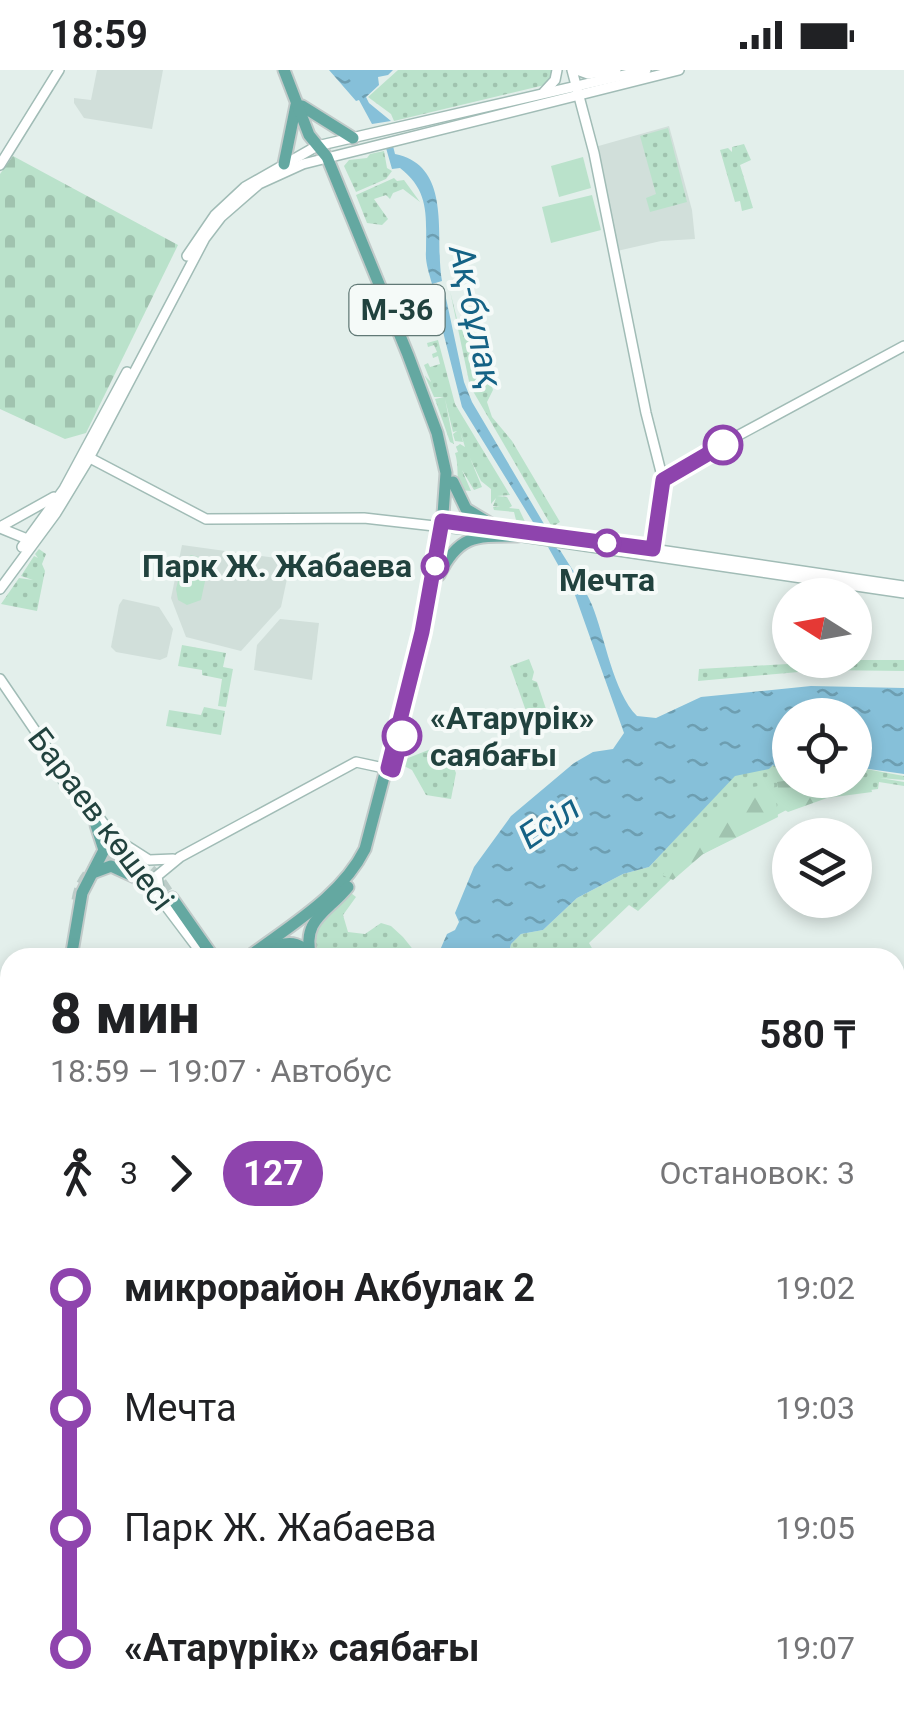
<!DOCTYPE html>
<html lang="ru">
<meta charset="utf-8">
<style>
:root{--surface:#fff;--page:#f6f6f6;--text:#202124;--muted:#757577}
body{margin:0;font-family:Roboto,sans-serif;background:var(--page);color:var(--text);height:100vh;display:flex;flex-direction:column;font-size:38px;white-space:nowrap}
*{box-sizing:border-box;margin:0}
p{font-size:32px;color:var(--muted)}
.icon{flex:none;width:55px;height:55px;fill:none;stroke:currentColor;stroke-width:2;stroke-linecap:round;stroke-linejoin:round}
.map{position:relative;flex:1;overflow:hidden}
.drawer{position:absolute;left:0px;top:878px;width:905px;height:782px;display:flex;flex-direction:column;background:var(--surface);border-radius:30px 30px 0 0;box-shadow:0 5px 15px #0003}
.drawer>*{flex:none}
.badge{padding:0 20px;border-radius:32px;font-size:35px;line-height:65px}
.needle{width:65px;rotate:281deg}
.fabs{position:absolute;left:772px;top:508px;display:grid;gap:20px}
.fabs a{display:grid;place-items:center;width:100px;height:100px;border-radius:50%;background:var(--surface);box-shadow:0 5px 15px #0003;font-size:50px}
.map>.badge{position:absolute;translate:-50% -50%;box-shadow:0 0 0 5px #fff}
.legs{display:flex;align-items:center;gap:15px;height:110px;padding:0 50px;font-size:32px}
.legs p{margin-inline-start:auto}
.head{display:flex;align-items:center;justify-content:space-between;height:170px;padding:0 50px}
h1{font-size:55px;font-weight:800;line-height:75px}
ul{padding:0 50px;list-style:none}
li{display:flex;align-items:center;gap:35px;height:120px;font-size:38px}
li i{display:grid;place-items:center;width:15px;height:100%;margin:0 12px;background:currentColor}
li i::after{content:'';width:25px;height:25px;margin:-12px;border:8px solid;border-radius:50%;background:var(--surface)}
li p{margin-inline-start:auto}
li:first-child i{background:linear-gradient(#0000 50%,currentColor 0)}
li:last-child i{background:linear-gradient(currentColor 50%,#0000 0)}
.status{display:flex;justify-content:space-between;align-items:center;height:70px;padding:0 50px;background:var(--surface);direction:ltr}
.status svg{height:28px;fill:currentColor}
.map>svg:first-child{display:block}
</style>
<div class="status"><b>18:59</b><svg viewBox="0 0 49 12"><path d="M0 12V9h3v3zM5 12V6h3v6zM10 12V3h3v9zM15 12V0h3v12zM26 1h20v11H26zM47 4h2v5h-2z"/></svg></div>
<div class="map">
<svg width="904" height="1659" viewBox="0 0 904 1659">
<defs>
<pattern id="grass-dots" width="8" height="8" patternUnits="userSpaceOnUse" patternTransform="scale(2.5)"><rect width="8" height="8" fill="#bae2cb"/><path d="M2 2h.1M6 6h.1" fill="none" stroke="#a0c3af" stroke-width="1.8" stroke-linecap="round"/></pattern>
<pattern id="forest-firs" width="22" height="20" patternUnits="userSpaceOnUse" patternTransform="scale(2.5)"><rect width="22" height="20" fill="#bae2cb"/><path d="M5 1l3.5 6h-7zM16 11l3.5 6h-7z" fill="#a0c3af"/></pattern>
<pattern id="cemetery-stones" width="16" height="16" patternUnits="userSpaceOnUse" patternTransform="scale(2.5)"><rect width="16" height="16" fill="#bae2cb"/><path d="M2 7V4a2 2 0 0 1 4 0v3zM10 15v-3a2 2 0 0 1 4 0v3z" fill="#a0c3af"/></pattern>
<pattern id="water-ripples" width="26" height="14" patternUnits="userSpaceOnUse" patternTransform="scale(2.5)"><rect width="26" height="14" fill="#86c0d9"/><path d="M2 4q2-2 4 0t4 0M15 11q2-2 4 0t4 0" fill="none" stroke="#6d9eb1"/></pattern>
</defs>
<rect width="100%" height="100%" fill="#e3efeb"/>
<!-- built -->
<g fill="#d1dfda">
<polygon points="97,0 163,0 152,59 84,48 74,33 74,28 91,30"/>
<polygon points="669,56 692,140 695,169 661,171 617,181 595,77"/>
<polygon points="182,475 291,490 281,537 241,581 186,567 171,528"/>
<polygon points="123,529 159,537 173,559 167,587 160,590 116,582 111,577 119,535"/>
<polygon points="280,549 319,553 312,610 254,600 257,575"/>
<polygon points="693,1650 809,1650 812,1654 803,1659 669,1659"/>
</g>
<!-- grass -->
<g fill="url(#grass-dots)">
<polygon points="398,0 555,0 549,14 394,51 391,44 368,27"/>
<polygon points="668,58 687,132 650,142 646,128 656,124 640,66"/>
<polygon points="744,74 751,90 740,95 753,138 742,141 740,131 735,132 720,80 728,78 732,82 732,77"/>
<polygon points="384,81 387,98 392,101 386,109 356,122 344,96 349,90 367,88 370,84"/>
<polygon points="394,108 397,111 404,110 420,132 403,119 393,123 390,129 386,125 374,129 388,149 382,155 367,153 356,125"/>
<polygon points="450,221 458,253 473,249 493,320 487,332 492,347 512,371 560,452 552,457 470,316"/>
<path d="M438,270L455,334L510,425L497,426L507,427L512,436L509,438L519,439L527,456L517,454L514,442L494,440L493,437H500L493,436L496,428L491,434V419L481,411L470,388L482,417L474,420L462,400L471,421L460,420C456,407 459,395 455,383L458,382L456,377L460,374L465,377L460,361L463,372L455,371L453,364L457,361L453,362L445,329L454,374L450,372L435,329L444,327H434L425,306L431,312L424,295L428,293L430,297L440,294L438,286L433,288L432,284L437,282L434,275L428,277L427,273Z"/>
<polygon points="39,479 46,484 42,494 45,501 37,541 1,534 19,508 33,510 21,506 34,486 38,488 35,484"/>
<polygon points="182,575 226,583 223,597 233,599 226,637 218,636 222,609 202,605 202,600 178,596"/>
<polygon points="529,589 534,602 532,610 537,612 547,642 507,656 509,650 505,657 499,659 496,652 526,641 510,596"/>
<polygon points="857,590 904,590 904,601 821,600 698,611 699,599"/>
<polygon points="204,637 225,641 221,665 166,656 169,640 201,645"/>
<polygon points="441,675 445,677 456,703 451,729 426,725 412,700 402,695 403,690"/>
<polygon points="775,695 790,695 790,710 855,710 855,697 904,706 904,710 880,708 904,712 904,716 879,712 878,719 825,726 792,737 690,791 638,841 629,835 589,873 597,887 508,888 511,874 521,864 543,860 577,828 623,804 649,797 735,705"/>
<path d="M351,823L356,827L343,845L348,862L365,864L381,853L391,856L403,867L419,887H316C309,852 325,843 351,823Z"/>
<polygon points="10,1151 10,1595 0,1595 0,1154"/>
</g>
<!-- forest -->
<g fill="url(#forest-firs)">
<polygon points="790,710 843,710 870,714 872,722 827,728 788,742 782,738 777,712"/>
<polygon points="774,713 778,747 703,784 673,810 662,805 742,719"/>
</g>
<!-- cemetery -->
<polygon fill="url(#cemetery-stones)" points="13,86 178,175 86,363 65,369 0,339 0,104"/>
<!-- garden -->
<g fill="#bae2cb">
<polygon points="583,87 591,118 559,127 551,96"/>
<polygon points="592,125 601,160 551,173 542,137"/>
<polygon points="191,485 202,488 207,502 201,530 187,535 178,530 176,519 183,491"/>
</g>
<!-- water -->
<g fill="url(#water-ripples)">
<polygon points="329,0 393,0 388,5 378,7 379,15 366,27 369,33 391,51 372,54 359,30 356,31"/>
<path d="M393,76L395,84C454,96 434,169 442,211L432,214C429,203 425,192 426,181C426,147 430,121 400,98L392,99L386,78Z"/>
<polygon points="444,219 464,312 472,332 547,459 536,457 462,337 433,222"/>
<path d="M548,477L560,480C571,498 584,516 592,535C605,567 613,622 637,646L656,648L701,627L811,616L904,618V704L855,697V645H790V695L778,698L773,695L769,699L735,706L649,797L623,804L577,828L543,860L521,864L511,874L508,887H437L447,864L455,860L459,852L455,843L474,797L511,746L574,693L593,682L613,679L624,663L575,525Z"/>
<polygon points="10,1047 10,1151 0,1154 0,1048"/>
</g>
<g fill="none" stroke-linecap="round" stroke-linejoin="round">
<!-- river -->
<polyline stroke="#86c0d9" stroke-width="6" points="538,453 558,486"/>
<!-- primary-tunnel -->
<path stroke="#bcccc8" stroke-width="11" stroke-dasharray="11 5.5" stroke-linecap="butt" d="M77,830C82,796 115,775 147,797C157,804 164,817 172,828"/>
<!-- secondary casing -->
<g stroke="#a1bcb6" stroke-width="12">
<g id="secondary">
<polyline points="572,0 594,83 646,343 663,410 652,485"/>
<polyline points="577,0 588,4 616,0"/>
<polyline points="544,22 555,10 557,0"/>
<polyline points="0,95 59,0"/>
<polyline points="187,186 215,145 245,117 317,76 646,0"/>
<polyline points="88,387 206,449 364,448 496,463"/>
<polyline points="663,410 676,399 904,276"/>
<polyline points="490,456 524,460"/>
<polyline points="0,457 54,427"/>
<polyline points="0,458 32,471"/>
<polyline points="516,466 904,523"/>
<polyline points="564,466 904,516"/>
<polyline points="22,477 64,419 127,302"/>
<polyline points="0,519 56,443 87,392 205,168 221,147 259,114 303,94 679,0"/>
<polyline points="0,609 49,681 205,888"/>
<polyline points="44,685 98,757"/>
<polyline points="124,774 149,790 173,789"/>
<polyline points="160,825 157,806 180,787 356,692 393,700"/>
<polyline points="895,1038 904,1037"/>
<polyline points="895,1531 904,1537"/>
<polyline points="558,1659 559,1650"/>
</g>
</g>
<!-- primary casing -->
<g stroke="#c1cac9" stroke-width="15">
<g id="primary">
<polyline points="302,36 353,68"/>
<polyline points="284,94 296,35"/>
<polyline points="453,412 466,439 496,457"/>
<path d="M439,505C459,464 476,466 518,466"/>
<polyline points="95,802 111,796 137,808"/>
<polyline points="172,828 214,888"/>
<path d="M262,884C276,877 288,868 303,878L307,887"/>
<polyline points="71,888 82,823 104,780 96,755"/>
<path d="M247,888C289,856 341,827 365,779L422,562L442,458L446,403L437,363L408,285L327,87L309,65L284,0"/>
<path d="M311,888C301,849 327,843 348,817"/>
<polyline points="0,941 10,941"/>
<polyline points="0,1616 10,1617"/>
<polyline points="294,1650 336,1659"/>
</g>
</g>
<!-- secondary -->
<use href="#secondary" stroke="#fff" stroke-width="9"/>
<!-- primary -->
<use href="#primary" stroke="#64a8a1" stroke-width="11"/>
</g>
<g fill="none" stroke-linecap="round" stroke-linejoin="round">
<!-- line-1 casing -->
<g stroke="#fff" stroke-width="22">
<polyline id="line-1" points="402,666 393,700 388,698 422,562 442,451 653,479 663,410 723,375"/>
</g>
<!-- line-1 -->
<use href="#line-1" stroke="#8e44ad" stroke-width="15"/>
</g>
<!-- markers -->
<g fill="#fff" stroke="#8e44ad" stroke-width="5">
<circle cx="723" cy="375" r="18"/>
<circle cx="607" cy="473" r="12"/>
<circle cx="435" cy="496" r="12"/>
<circle cx="402" cy="666" r="18"/>
</g>
<g text-anchor="middle" stroke-width="8" stroke-linejoin="round" paint-order="stroke">
<!-- shield labels -->
<rect fill="#f5faf8" stroke="#617976" stroke-width="2.5" x="349.5" y="215" width="95" height="50" rx="8"/>
<g font-size="30" font-weight="bold" fill="#21423e">
<text x="397" y="250">M-36</text>
</g>
<!-- stop labels -->
<g font-size="32" font-weight="bold" fill="#21423e" stroke="#f5faf8" text-anchor="end">
<text x="412" y="507">Парк Ж. Жабаева</text>
<text x="607" y="521" text-anchor="middle">Мечта</text>
<text x="430" y="659" text-anchor="start">«Атарүрік»<tspan x="430" dy="37">саябағы</tspan></text>
</g>
<!-- street labels -->
<g font-size="32" fill="#21423e" stroke="#f5faf8">
<text transform="translate(101 749) rotate(53)" y="11">Бараев көшесі</text>
</g>
<!-- water labels -->
<g font-size="35" font-style="italic" fill="#146285" stroke="#f5faf8">
<text transform="translate(476 247) rotate(78)" y="12">Ақ-бұлақ</text>
<text transform="translate(549 752) rotate(-34)" y="12">Есіл</text>
</g>
</g>
</svg>
<div class="fabs">
<a><svg class="needle" viewBox="-14 -14 28 28"><path d="M0-13l5 13h-10z" fill="#e53935"/><path d="M0 13l5-13h-10z" fill="#757577"/></svg></a>
<a><svg class="icon" aria-label="locate" viewBox="0 0 24 24"><circle cx="12" cy="12" r="6"/><path d="M12 2v4M12 18v4M2 12h4M18 12h4"/></svg></a>
<a><svg class="icon" aria-label="layers" viewBox="0 0 24 24"><path d="M12 4l9 5-9 5-9-5zM3 14l9 5 9-5"/></svg></a>
</div>
<section class="drawer">
<div class="head"><div><h1>8 мин</h1><p>18:59 – 19:07 · Автобус</p></div><b>580 ₸</b></div>
<div class="legs"><svg class="icon" aria-label="walk" viewBox="0 0 24 24"><circle cx="13" cy="4" r="2"/><path d="M13 8l-2 6 4 7M11 14l-3 7M7 12l3-4h3l4 4"/></svg>3<svg class="icon" aria-label="forward" viewBox="0 0 24 24"><path d="M9 5l7 7-7 7"/></svg><b class="badge" style="background:#8e44ad;color:#fff">127</b><p>Остановок: 3</p></div>
<ul>
<li><i style="color:#8e44ad"></i><b>микрорайон Акбулак 2</b><p>19:02</p></li>
<li><i style="color:#8e44ad"></i><span>Мечта</span><p>19:03</p></li>
<li><i style="color:#8e44ad"></i><span>Парк Ж. Жабаева</span><p>19:05</p></li>
<li><i style="color:#8e44ad"></i><b>«Атарүрік» саябағы</b><p>19:07</p></li>
</ul>
</section>
</div>
